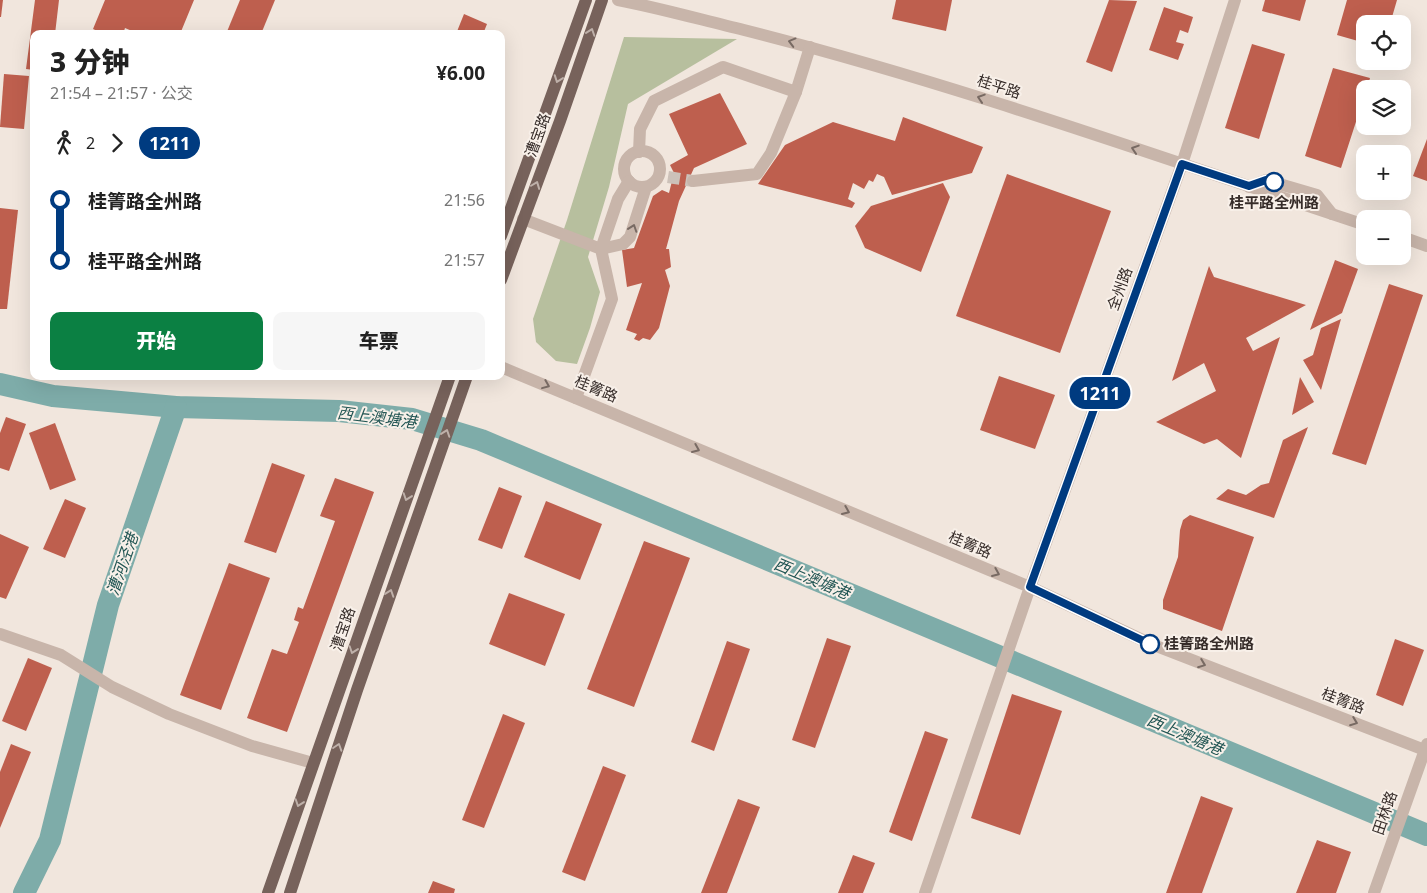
<!DOCTYPE html>
<html lang="zh">
<meta charset="utf-8">
<style>
:root{--surface:#fff;--page:#f6f6f6;--text:#222;--muted:#767676;--accent:#0b8043}
body{margin:0;font-family:"Noto Sans","Noto Sans SC",sans-serif;background:var(--page);color:var(--text);height:100vh;display:flex;flex-direction:column;font-size:19px;white-space:nowrap}
*{box-sizing:border-box;margin:0}
p{font-size:16px;color:var(--muted)}
.icon{flex:none;width:28px;height:28px;fill:none;stroke:currentColor;stroke-width:2;stroke-linecap:round;stroke-linejoin:round}
.map{position:relative;flex:1;overflow:hidden}
.sheet{position:absolute;left:30px;top:30px;width:475px;height:350px;display:flex;flex-direction:column;background:var(--surface);border-radius:10px;box-shadow:0 5px 20px #0002}
.sheet>*{flex:none}
.badge{padding:0 10px;border-radius:16px;font-size:18px;line-height:32px}
.controls{position:absolute;left:1356px;top:15px;display:grid;gap:10px}
.controls a{display:grid;place-items:center;width:55px;height:55px;border-radius:10px;background:var(--surface);box-shadow:0 5px 20px #0002;font-size:25px}
.map>.badge{position:absolute;translate:-50% -50%;box-shadow:0 0 0 2px #fff}
.legs{display:flex;align-items:center;gap:8px;height:55px;padding:0 20px;font-size:16px}
.legs p{margin-inline-start:auto}
.headline{display:flex;align-items:center;justify-content:space-between;height:85px;padding:0 20px}
h1{font-size:28px;font-weight:800;line-height:38px}
.cta{display:flex;gap:10px;margin-top:auto;padding:10px 20px}
.cta a{flex:1;height:58px;border-radius:10px;background:var(--accent);color:#fff;font-size:20px;font-weight:800;line-height:58px;text-align:center}
.cta a+a{background:var(--page);color:var(--text)}
ul{padding:0 20px;list-style:none}
li{display:flex;align-items:center;gap:18px;height:60px;font-size:19px}
li i{display:grid;place-items:center;width:8px;height:100%;margin:0 6px;background:currentColor}
li i::after{content:'';width:12px;height:12px;margin:-6px;border:4px solid;border-radius:50%;background:var(--surface)}
li p{margin-inline-start:auto}
li:first-child i{background:linear-gradient(#0000 50%,currentColor 0)}
li:last-child i{background:linear-gradient(currentColor 50%,#0000 0)}
.map>svg:first-child{display:block}
</style>
<div class="map">
<svg width="1427" height="893" viewBox="0 0 1427 893">
<rect width="100%" height="100%" fill="#f1e6dd"/>
<!-- green -->
<polygon fill="#b7bf9e" points="624,37 737,39 628,104 609,187 588,257 600,292 590,328 577,364 556,361 536,342 533,319 567,220"/>
<g fill="none" stroke-linecap="round" stroke-linejoin="round">
<!-- river -->
<g stroke="#7eaca9" stroke-width="22">
<polyline points="0,384 53,396 176,407 339,411 412,419 481,440 1427,835"/>
<polyline points="24,893 50,840 108,605 176,407"/>
</g>
</g>
<!-- building -->
<g fill="#be5f4e">
<polygon points="0,0 3,0 1,17 0,17"/>
<polygon points="35,0 59,0 55,34 34,34 34,70 26,69"/>
<polygon points="105,0 194,0 180,34 139,34 125,28 123,34 104,34 93,29"/>
<polygon points="240,0 275,0 261,34 226,34"/>
<polygon points="896,0 952,0 946,31 892,19"/>
<polygon points="1109,0 1137,1 1112,72 1086,62"/>
<polygon points="1265,0 1306,0 1300,21 1262,11"/>
<polygon points="1347,0 1397,0 1390,24 1365,24 1365,43 1337,35"/>
<polygon points="1164,7 1193,17 1188,33 1180,30 1176,42 1184,44 1178,60 1149,50"/>
<polygon points="464,14 487,24 483,34 456,34"/>
<polygon points="1252,44 1285,54 1259,139 1225,128"/>
<polygon points="1333,68 1370,78 1367,89 1365,89 1365,94 1341,168 1305,156"/>
<polygon points="4,74 29,76 24,129 0,127"/>
<polygon points="720,93 747,144 694,168 679,201 666,249 669,249 671,267 665,270 670,286 659,328 650,340 643,338 639,341 634,339 637,334 626,330 642,283 627,287 622,250 634,248 653,196 662,190 669,193 674,173 670,165 688,155 669,114"/>
<polygon points="903,117 983,147 972,173 892,195 884,177 877,174 873,182 869,180 864,189 853,183 848,199 855,203 852,208 758,184 785,145 833,122 895,141"/>
<polygon points="1427,139 1427,181 1413,176"/>
<polygon points="1007,174 1111,211 1060,353 956,316"/>
<polygon points="943,183 950,197 921,272 865,248 855,226 871,206"/>
<polygon points="0,208 18,210 7,309 0,309"/>
<polygon points="1335,260 1358,269 1342,313 1310,330"/>
<polygon points="1209,266 1214,277 1306,305 1246,338 1253,351 1280,337 1241,458 1217,439 1204,444 1156,422 1216,391 1204,363 1172,381"/>
<polygon points="1389,284 1423,295 1366,465 1332,454"/>
<polygon points="1341,319 1321,390 1303,360 1313,355 1321,328"/>
<polygon points="999,376 1055,395 1035,449 980,430"/>
<polygon points="1300,377 1314,402 1292,415"/>
<polygon points="6,417 26,424 9,471 0,468 0,433"/>
<polygon points="55,423 76,480 50,490 29,433"/>
<polygon points="1308,427 1274,518 1216,499 1228,489 1246,495 1261,485 1269,483 1283,440"/>
<polygon points="272,463 305,475 276,553 244,542"/>
<polygon points="335,478 374,492 287,732 247,718 272,649 287,654 299,622 294,620 298,607 303,609 335,521 320,516"/>
<polygon points="499,487 522,496 502,549 478,540"/>
<polygon points="65,499 86,508 65,558 43,549"/>
<polygon points="546,501 602,524 580,580 524,557"/>
<polygon points="1190,515 1254,537 1222,631 1163,609 1163,600 1178,557 1180,530 1183,520"/>
<polygon points="0,534 29,547 6,599 0,597"/>
<polygon points="644,541 690,558 634,707 587,689"/>
<polygon points="229,563 270,578 221,710 180,695"/>
<polygon points="509,593 565,614 545,666 489,644"/>
<polygon points="827,638 851,646 815,748 792,740"/>
<polygon points="1395,639 1424,650 1403,706 1376,695"/>
<polygon points="727,641 750,649 714,751 691,742"/>
<polygon points="28,658 52,668 26,731 2,721"/>
<polygon points="1012,694 1062,711 1020,835 971,818"/>
<polygon points="503,714 525,723 484,828 462,820"/>
<polygon points="925,731 948,739 912,841 889,832"/>
<polygon points="11,744 31,752 0,828 0,772"/>
<polygon points="603,766 626,775 585,881 562,872"/>
<polygon points="1201,796 1233,808 1202,893 1166,893"/>
<polygon points="738,799 760,807 727,893 701,893"/>
<polygon points="1317,840 1351,852 1336,893 1296,893"/>
<polygon points="853,855 875,863 863,893 838,893"/>
<polygon points="433,881 455,889 454,893 428,893"/>
</g>
<g fill="none" stroke-linecap="round" stroke-linejoin="round">
<!-- minor-tunnel -->
<polyline stroke="#ccc1b9" stroke-width="12" stroke-dasharray="12 6" stroke-linecap="butt" points="668,177 693,181"/>
<!-- minor -->
<g stroke="#c8b5aa" stroke-width="12">
<path d="M618,0C660,8 702,20 744,30C954,83 1159,157 1365,225"/>
<polyline points="796,92 810,47"/>
<circle cx="642" cy="169" r="18"/>
<polyline points="639,152 640,129 654,101 723,67 796,92 771,153 757,174 693,181"/>
<polyline points="1249,187 1266,180 1317,195 1332,214"/>
<polyline points="523,219 601,249 612,299 576,398"/>
<polyline points="1402,237 1427,246"/>
<polyline points="601,249 623,244 630,237 646,187"/>
<polyline points="601,249 618,199 629,181"/>
<polyline points="501,367 1030,587 1151,644 1427,751"/>
<polyline points="0,634 61,655 112,687 169,714 252,746 313,763"/>
<polyline points="925,893 1030,587 1182,164 1235,0"/>
<polyline points="1374,893 1427,744"/>
</g>
<!-- major -->
<g stroke="#77625b" stroke-width="12">
<polyline points="501,236 586,0"/>
<polyline points="501,280 560,121 602,0"/>
<polyline points="268,893 450,376"/>
<polyline points="290,893 357,690 467,376"/>
</g>
</g>
<!-- one-way arrows -->
<defs><path id="oneway-chevron" d="M-2-3.5L2.5 0L-2 3.5" fill="none" stroke-width="1.6" stroke-linecap="round" stroke-linejoin="round" transform="scale(1.25)"/></defs>
<g stroke="#beb0a9">
<use href="#oneway-chevron" transform="translate(591 32) rotate(-71)"/>
<use href="#oneway-chevron" transform="translate(558 79) rotate(110)"/>
<use href="#oneway-chevron" transform="translate(536 185) rotate(-69)"/>
<use href="#oneway-chevron" transform="translate(446 433) rotate(-71)"/>
<use href="#oneway-chevron" transform="translate(407 497) rotate(109)"/>
<use href="#oneway-chevron" transform="translate(390 593) rotate(-71)"/>
<use href="#oneway-chevron" transform="translate(353 650) rotate(109)"/>
<use href="#oneway-chevron" transform="translate(338 747) rotate(-72)"/>
<use href="#oneway-chevron" transform="translate(299 803) rotate(109)"/>
</g>
<g stroke="#786a63">
<use href="#oneway-chevron" transform="translate(792 42) rotate(-165)"/>
<use href="#oneway-chevron" transform="translate(981 98) rotate(-162)"/>
<use href="#oneway-chevron" transform="translate(1135 149) rotate(-162)"/>
<use href="#oneway-chevron" transform="translate(633 228) rotate(-71)"/>
<use href="#oneway-chevron" transform="translate(546 385) rotate(22)"/>
<use href="#oneway-chevron" transform="translate(696 449) rotate(23)"/>
<use href="#oneway-chevron" transform="translate(846 511) rotate(23)"/>
<use href="#oneway-chevron" transform="translate(996 573) rotate(23)"/>
<use href="#oneway-chevron" transform="translate(1202 664) rotate(21)"/>
<use href="#oneway-chevron" transform="translate(1354 722) rotate(21)"/>
</g>
<g fill="none" stroke-linecap="round" stroke-linejoin="round">
<!-- line-1 casing -->
<g stroke="#fff" stroke-width="11">
<polyline id="line-1" points="1150,644 1030,587 1182,164 1249,186 1266,180 1274,182"/>
</g>
<!-- line-1 -->
<use href="#line-1" stroke="#003b80" stroke-width="8"/>
</g>
<!-- markers -->
<g fill="#fff" stroke="#003b80" stroke-width="2.5">
<circle cx="1274" cy="182" r="9"/>
<circle cx="1150" cy="644" r="9"/>
</g>
<g text-anchor="middle" stroke-width="4" stroke-linejoin="round" paint-order="stroke">
<!-- street labels -->
<g font-size="15" fill="#362c29" stroke="#f8f0e9">
<text transform="translate(999 87) rotate(18)" y="5">桂平路</text>
<text transform="translate(538 135) rotate(-70)" y="5">漕宝路</text>
<text transform="translate(1120 289) rotate(-70)" y="5">全州路</text>
<text transform="translate(596 389) rotate(23)" y="5">桂箐路</text>
<text transform="translate(970 545) rotate(23)" y="5">桂箐路</text>
<text transform="translate(343 629) rotate(-71)" y="5">漕宝路</text>
<text transform="translate(1343 701) rotate(21)" y="5">桂箐路</text>
<text transform="translate(1385 813) rotate(-71)" y="5">田林路</text>
</g>
<!-- stop labels -->
<g font-size="15" font-weight="bold" fill="#362c29" stroke="#f8f0e9">
<text x="1274" y="208">桂平路全州路</text>
<text x="1164" y="649" text-anchor="start">桂箐路全州路</text>
</g>
<!-- water labels -->
<g font-size="16" font-style="italic" fill="#215553" stroke="#f8f0e9">
<text transform="translate(377 417) rotate(7)" y="6">西上澳塘港</text>
<text transform="translate(122 564) rotate(-71)" y="6">漕河泾港</text>
<text transform="translate(812 578) rotate(23)" y="6">西上澳塘港</text>
<text transform="translate(1185 734) rotate(23)" y="6">西上澳塘港</text>
</g>
</g>
</svg>
<div class="controls">
<a><svg class="icon" aria-label="locate" viewBox="0 0 24 24"><circle cx="12" cy="12" r="6"/><path d="M12 2v4M12 18v4M2 12h4M18 12h4"/></svg></a>
<a><svg class="icon" aria-label="layers" viewBox="0 0 24 24"><path d="M12 4l9 5-9 5-9-5zM3 14l9 5 9-5"/></svg></a>
<a>+</a>
<a>−</a>
</div>
<b class="badge" style="left:1100px;top:393px;background:#003b80;color:#fff">1211</b>
<section class="sheet">
<div class="headline"><div><h1>3 分钟</h1><p>21:54 – 21:57 · 公交</p></div><b>¥6.00</b></div>
<div class="legs"><svg class="icon" aria-label="walk" viewBox="0 0 24 24"><circle cx="13" cy="4" r="2"/><path d="M13 8l-2 6 4 7M11 14l-3 7M7 12l3-4h3l4 4"/></svg>2<svg class="icon" aria-label="forward" viewBox="0 0 24 24"><path d="M9 5l7 7-7 7"/></svg><b class="badge" style="background:#003b80;color:#fff">1211</b></div>
<ul>
<li><i style="color:#003b80"></i><b>桂箐路全州路</b><p>21:56</p></li>
<li><i style="color:#003b80"></i><b>桂平路全州路</b><p>21:57</p></li>
</ul>
<div class="cta"><a>开始</a><a>车票</a></div>
</section>
</div>
